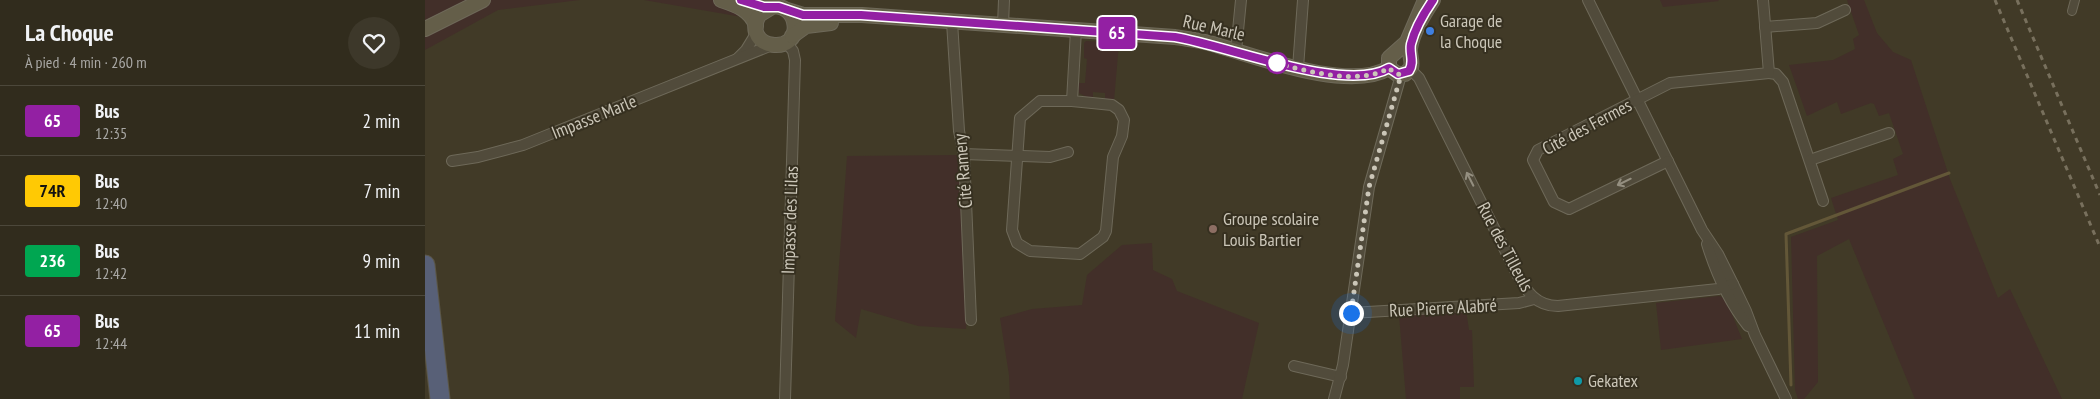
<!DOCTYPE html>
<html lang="fr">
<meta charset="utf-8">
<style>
:root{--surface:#312c1d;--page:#3d382a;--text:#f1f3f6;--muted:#a8a7a4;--line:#4c483b}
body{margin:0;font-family:"PT Sans Narrow",sans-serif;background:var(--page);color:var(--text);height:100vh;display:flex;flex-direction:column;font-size:19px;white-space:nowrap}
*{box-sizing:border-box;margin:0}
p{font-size:16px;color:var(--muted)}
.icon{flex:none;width:28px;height:28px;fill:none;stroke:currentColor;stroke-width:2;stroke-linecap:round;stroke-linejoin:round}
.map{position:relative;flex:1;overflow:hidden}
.sheet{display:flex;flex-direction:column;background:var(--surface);width:425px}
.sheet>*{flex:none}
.badge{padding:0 10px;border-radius:4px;font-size:18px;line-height:32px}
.you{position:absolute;width:25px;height:25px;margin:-12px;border:4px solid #fff;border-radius:50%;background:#1a73e8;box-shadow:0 0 0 8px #1a73e833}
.map>.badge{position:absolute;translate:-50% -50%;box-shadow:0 0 0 2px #fff}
.round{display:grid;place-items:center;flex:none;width:52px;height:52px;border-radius:26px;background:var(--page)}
.overview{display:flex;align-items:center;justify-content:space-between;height:85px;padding:0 25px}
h1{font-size:24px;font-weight:700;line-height:38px}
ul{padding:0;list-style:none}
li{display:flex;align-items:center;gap:15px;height:70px;padding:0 25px;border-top:1px solid var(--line)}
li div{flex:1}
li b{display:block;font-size:19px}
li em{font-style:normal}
li .badge{min-width:55px;font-weight:700;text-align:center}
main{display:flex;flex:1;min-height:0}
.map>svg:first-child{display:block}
</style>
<main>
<section class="sheet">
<div class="overview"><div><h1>La Choque</h1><p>À pied · 4 min · 260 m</p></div><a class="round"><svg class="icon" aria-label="heart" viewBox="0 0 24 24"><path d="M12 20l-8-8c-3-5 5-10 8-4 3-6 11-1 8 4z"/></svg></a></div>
<ul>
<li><span class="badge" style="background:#9320a3;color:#fff">65</span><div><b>Bus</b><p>12:35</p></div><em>2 min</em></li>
<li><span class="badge" style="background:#ffc904;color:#111">74R</span><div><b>Bus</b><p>12:40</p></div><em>7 min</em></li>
<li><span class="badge" style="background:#00a651;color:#fff">236</span><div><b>Bus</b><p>12:42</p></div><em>9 min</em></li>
<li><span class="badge" style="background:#9320a3;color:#fff">65</span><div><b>Bus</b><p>12:44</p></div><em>11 min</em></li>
</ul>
</section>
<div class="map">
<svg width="1675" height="399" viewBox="0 0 1675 399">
<rect width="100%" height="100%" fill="#413a27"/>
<!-- green -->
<g fill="#422f29">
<polygon points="0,0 155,0 73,10 0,50"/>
<polygon points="219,0 323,0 317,17"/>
<polygon points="1235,0 1293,0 1294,1 1238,7"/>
<polygon points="1422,0 1439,0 1452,33 1468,52 1486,60 1525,179 1573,298 1585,289 1637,399 1490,399 1424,239 1392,256 1393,382 1379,399 1373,399 1370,390 1366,237 1413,220 1406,198 1473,175 1468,159 1478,154 1464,113 1454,116 1449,104 1446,103 1416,114 1412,102 1382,116 1364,65 1408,60 1430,49 1428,39 1434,35"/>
<polygon points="661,41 694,43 689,101 680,100 680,93 668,92 668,100 654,93 653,83 660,83 662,59 659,58 659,43"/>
<polygon points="536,155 543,304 541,329 493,326 436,309 431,338 410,321 422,156"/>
<polygon points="727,243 728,270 747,279 752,291 834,323 817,399 585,399 584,375 575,318 607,309 657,305 662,275 697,245"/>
<polygon points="1294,296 1299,298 1302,302 1317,339 1236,350 1231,303"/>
<polygon points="1041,309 1044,330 1047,330 1049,387 1035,387 1035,399 981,399 974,315"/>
</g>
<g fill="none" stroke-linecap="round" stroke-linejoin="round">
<!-- stream -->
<polyline stroke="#635738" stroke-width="3" points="1366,385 1361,234 1524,173"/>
<!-- pedestrian casing -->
<g stroke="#6e6959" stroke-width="10">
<polyline id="pedestrian" points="1647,11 1650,0"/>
</g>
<!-- minor casing -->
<g stroke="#6e6959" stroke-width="12">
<g id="minor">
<polyline points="1163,0 1277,230 1293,254 1308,284 1321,311 1330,335 1361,399"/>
<polyline points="527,22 534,131 539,154 546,320"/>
<polyline points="578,25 579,0"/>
<polyline points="1340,27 1392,23 1420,10"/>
<polyline points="811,51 816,0"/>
<polyline points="313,58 321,50 332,32"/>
<polyline points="873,68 878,0"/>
<path d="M985,69L994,78L1092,274C1102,292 1111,306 1133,306L1293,289L1308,284"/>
<polyline points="1344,73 1351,74 1358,82 1398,201"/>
<polyline points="647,101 687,105 694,110 699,120 697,136 688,157 681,231 678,237 655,254 605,251 592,243 587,230 595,118 615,101 647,101 651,30"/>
<polyline points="539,154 625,157 643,152"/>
<polyline points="1385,160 1464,133"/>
<polyline points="27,161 53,157 98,145 347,45"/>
<polyline points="1243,161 1144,209 1129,202 1108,160 1113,150 1245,83 1344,73 1338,0"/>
<path d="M1282,244C1291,273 1304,302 1323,326"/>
<polyline points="926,313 1094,303 1109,299"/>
<polyline points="869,366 916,377"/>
<polyline points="360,399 370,60 368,51 361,42"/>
<polyline points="909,399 918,365 944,187 976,75"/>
</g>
</g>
<!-- secondary casing -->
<g stroke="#6e6959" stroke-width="16">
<g id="secondary">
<path d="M296,0C311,5 326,10 331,26"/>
<path d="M316,0C324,2 331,5 338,6C345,7 351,5 358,8C364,11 368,16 369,22C377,57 315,50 334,15L347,7"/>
<path d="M1000,0L982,42L964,58V68L972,74H980L986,68C988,61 984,55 985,48C988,31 999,14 1008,0"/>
<path d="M362,10L378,15H437L750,37C761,39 773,40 784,43C828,55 923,93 964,68"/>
<polyline points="0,29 58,0"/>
<polyline points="367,36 381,26 406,23"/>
</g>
</g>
<!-- motorway casing -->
<g stroke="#5b5646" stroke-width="21">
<polyline id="motorway" points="0,265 15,399"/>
</g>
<!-- pedestrian -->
<use href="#pedestrian" stroke="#514b3b" stroke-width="8"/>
<!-- minor -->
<use href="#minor" stroke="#514b3b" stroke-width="10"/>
<!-- secondary -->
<use href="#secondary" stroke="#645e49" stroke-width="14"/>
<!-- motorway -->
<use href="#motorway" stroke="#586077" stroke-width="19"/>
<!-- rail -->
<g stroke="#78705d" stroke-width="3" stroke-dasharray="5 5" stroke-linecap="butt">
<polyline points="1570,0 1675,247"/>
<polyline points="1592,0 1675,195"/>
</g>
</g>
<!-- one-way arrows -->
<defs><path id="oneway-shaft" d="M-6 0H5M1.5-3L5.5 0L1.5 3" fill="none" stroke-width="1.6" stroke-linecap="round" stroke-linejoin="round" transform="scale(1.25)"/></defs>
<g stroke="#948f80">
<use href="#oneway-shaft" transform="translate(1045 179) rotate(-117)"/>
<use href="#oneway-shaft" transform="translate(1199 182) rotate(154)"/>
</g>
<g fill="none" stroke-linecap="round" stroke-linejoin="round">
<!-- line casing -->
<g stroke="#fff" stroke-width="11">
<path id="line" d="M316,0L339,7H354L378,15H436L750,37C801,45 921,94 964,68L973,74L984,71C990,62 984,54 986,44C990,28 999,13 1008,0"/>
</g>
<!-- line -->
<use href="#line" stroke="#9320a3" stroke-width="8"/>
<!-- walk -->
<path stroke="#cbc6b8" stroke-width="5" stroke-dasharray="0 9" d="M852,63L848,62C880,71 934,86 964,68L969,73L976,75L944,187L926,313"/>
</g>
<!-- markers -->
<circle fill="#3f7fe0" stroke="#363020" stroke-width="2" cx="1005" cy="31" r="5"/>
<circle fill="#fff" stroke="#9320a3" stroke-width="2.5" cx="852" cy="63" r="10"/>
<circle fill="#8d6e63" stroke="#363020" stroke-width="2" cx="788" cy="229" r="5"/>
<circle fill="#0f9aa8" stroke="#363020" stroke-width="2" cx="1153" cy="381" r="5"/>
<g text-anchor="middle" stroke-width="4" stroke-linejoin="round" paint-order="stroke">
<!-- poi labels -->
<g font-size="18" fill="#cbc6b8" stroke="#363020" text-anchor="start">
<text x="1015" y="27">Garage de<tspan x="1015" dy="21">la Choque</tspan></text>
<text x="798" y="225">Groupe scolaire<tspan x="798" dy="21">Louis Bartier</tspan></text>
<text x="1163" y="387">Gekatex</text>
</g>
<!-- street labels -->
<g font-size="18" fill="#cbc6b8" stroke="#363020">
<text transform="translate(789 28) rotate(13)" y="6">Rue Marle</text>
<text transform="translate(169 117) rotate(-22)" y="6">Impasse Marle</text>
<text transform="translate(1162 127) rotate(-28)" y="6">Cité des Fermes</text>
<text transform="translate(538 171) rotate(-95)" y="6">Cité Ramery</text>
<text transform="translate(365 220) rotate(-88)" y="6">Impasse des Lilas</text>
<text transform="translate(1080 247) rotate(62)" y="6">Rue des Tilleuls</text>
<text transform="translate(1018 308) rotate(-3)" y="6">Rue Pierre Alabré</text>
</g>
</g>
</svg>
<div class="you" style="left:926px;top:313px"></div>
<b class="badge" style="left:692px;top:33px;background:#9320a3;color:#fff">65</b>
</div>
</main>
